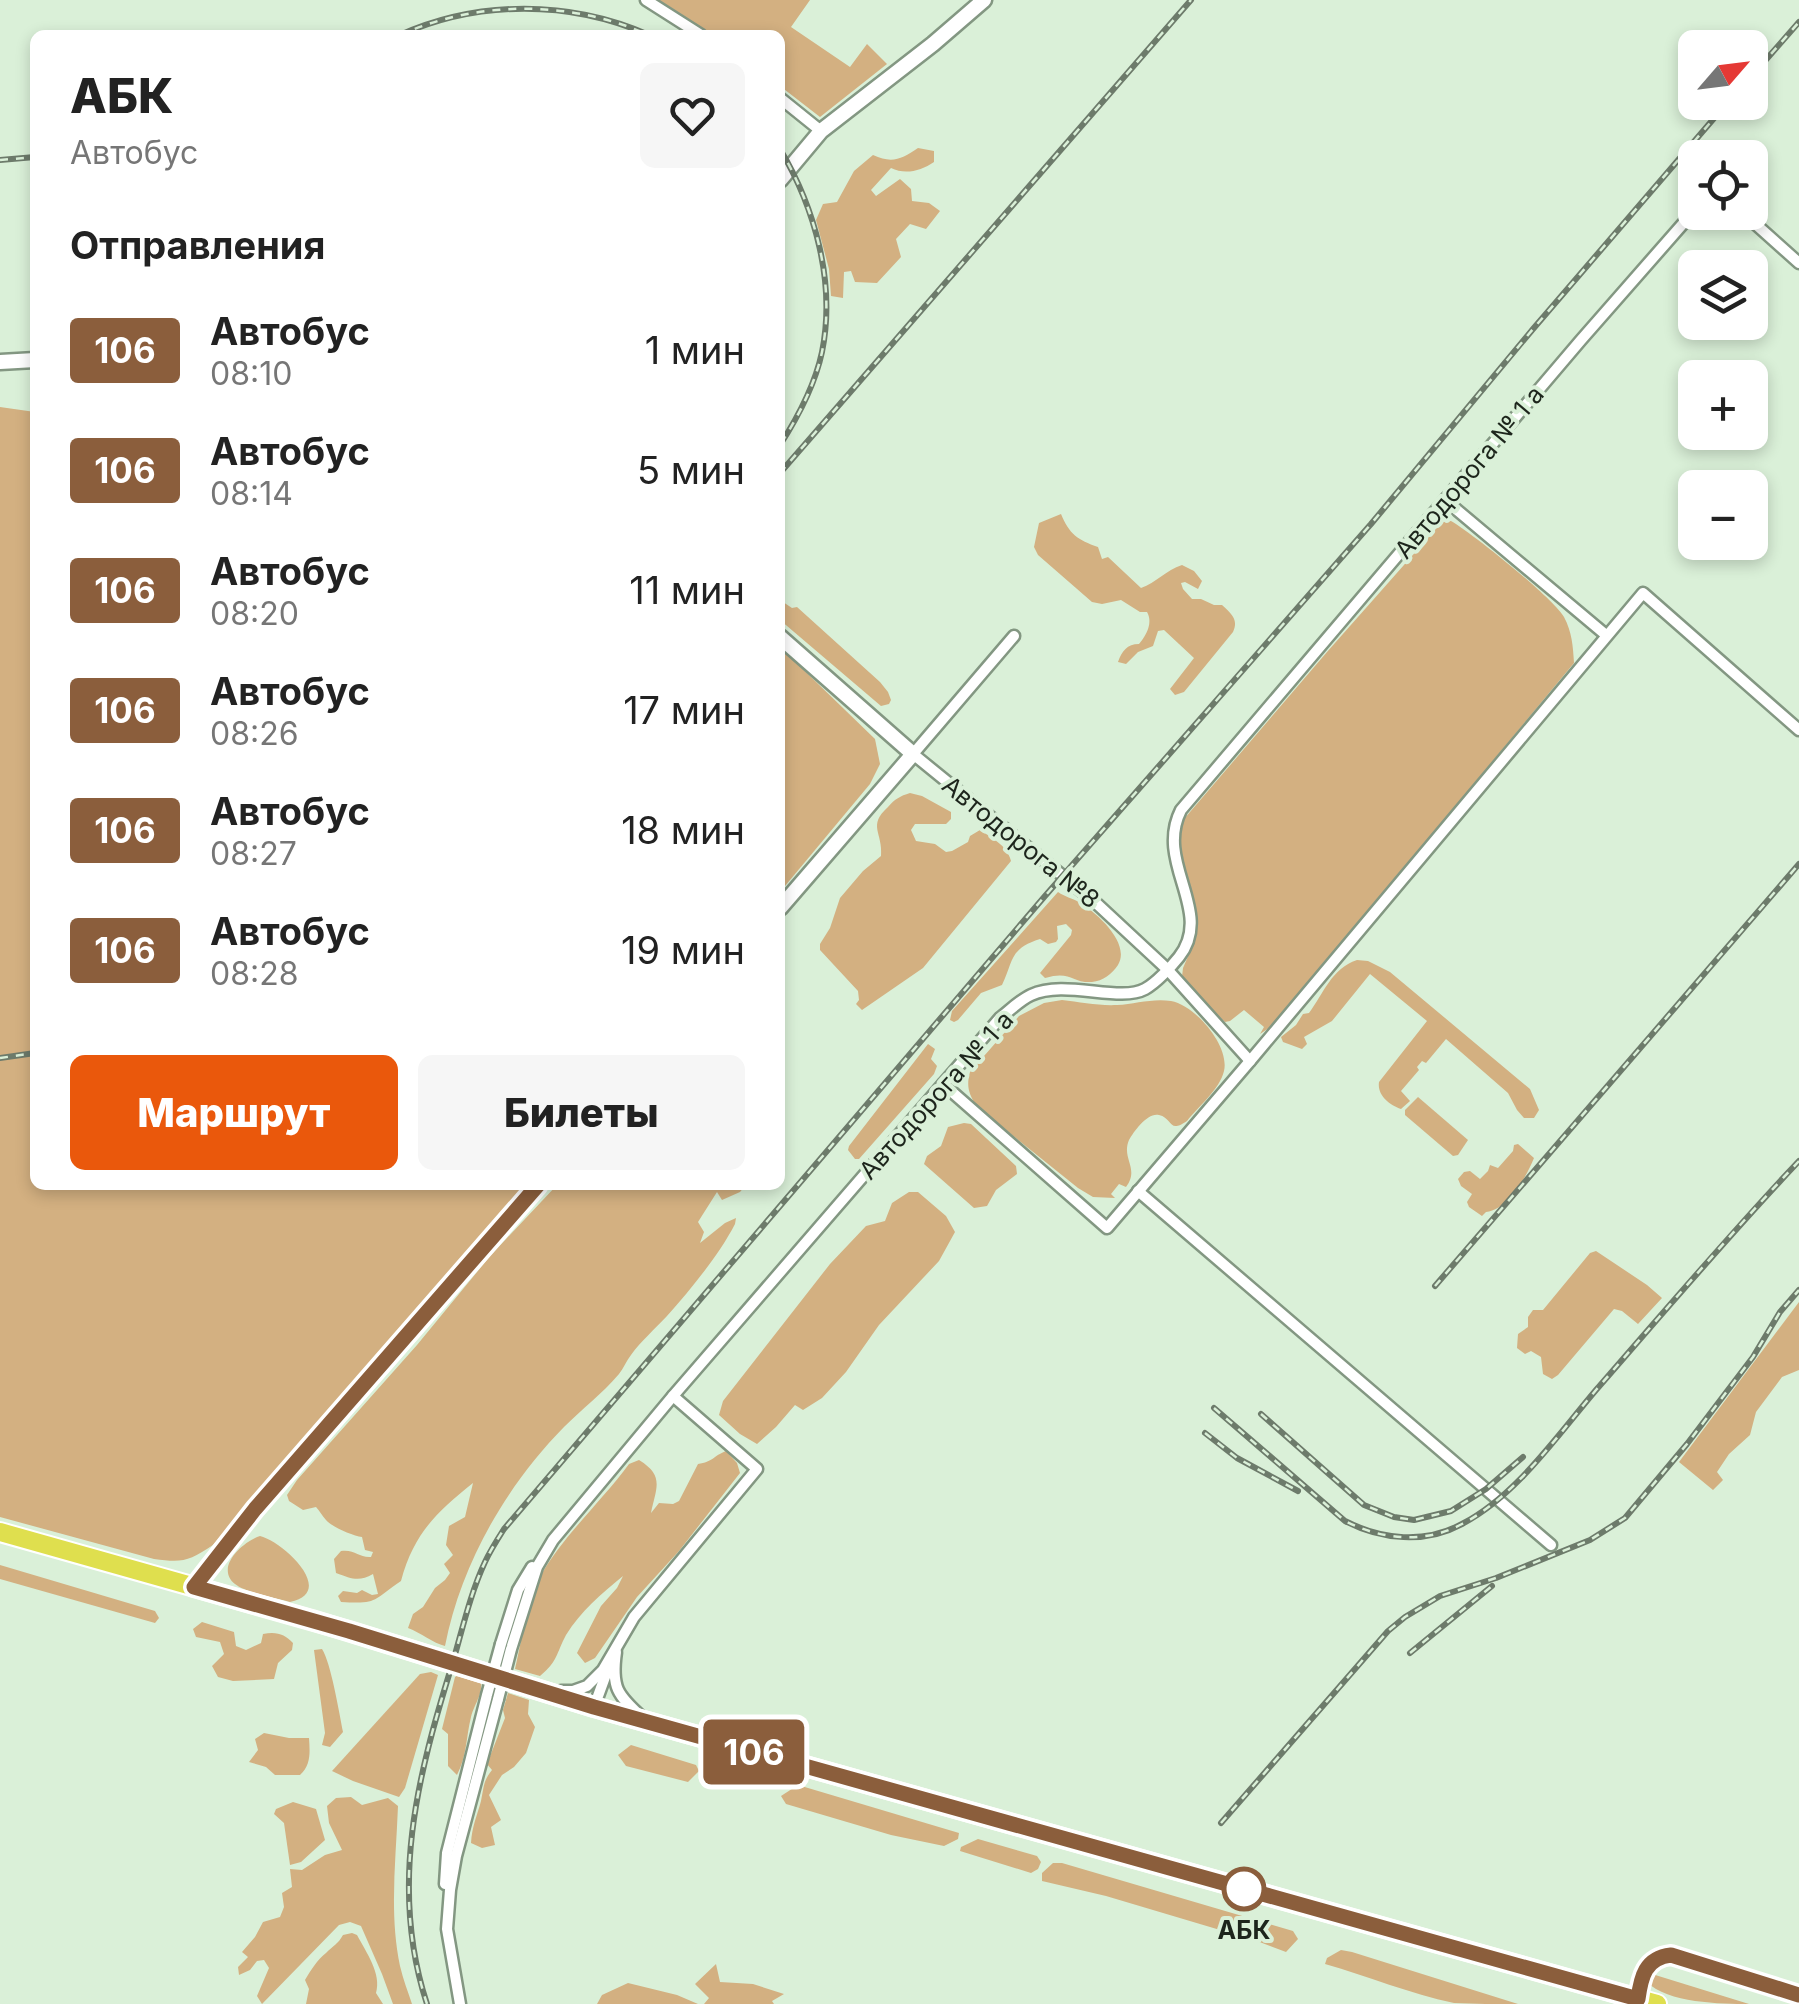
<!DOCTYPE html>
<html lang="ru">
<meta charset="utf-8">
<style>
:root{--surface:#fff;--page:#f6f6f6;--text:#222;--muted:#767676;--accent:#ea580c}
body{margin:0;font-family:Inter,sans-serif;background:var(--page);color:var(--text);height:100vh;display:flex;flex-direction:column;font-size:38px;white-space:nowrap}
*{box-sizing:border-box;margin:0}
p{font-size:32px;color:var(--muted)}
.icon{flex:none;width:55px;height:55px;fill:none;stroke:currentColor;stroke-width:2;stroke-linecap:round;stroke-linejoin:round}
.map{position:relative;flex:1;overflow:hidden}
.details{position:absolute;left:30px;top:30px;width:755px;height:1160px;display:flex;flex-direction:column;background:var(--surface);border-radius:15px;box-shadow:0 5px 15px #0003}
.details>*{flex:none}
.badge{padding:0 20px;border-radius:8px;font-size:35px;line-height:65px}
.needle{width:65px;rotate:62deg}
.fabs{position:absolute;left:1678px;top:30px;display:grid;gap:20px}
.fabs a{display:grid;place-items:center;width:90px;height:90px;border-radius:15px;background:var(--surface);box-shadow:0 5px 15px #0003;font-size:50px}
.map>.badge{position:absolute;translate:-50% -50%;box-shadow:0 0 0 5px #fff}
h2{padding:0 40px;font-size:38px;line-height:90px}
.round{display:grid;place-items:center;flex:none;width:105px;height:105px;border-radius:15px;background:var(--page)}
.head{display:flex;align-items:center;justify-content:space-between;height:170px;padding:0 40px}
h1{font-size:48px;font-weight:800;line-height:75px}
.cta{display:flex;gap:20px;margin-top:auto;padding:20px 40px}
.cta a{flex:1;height:115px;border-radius:15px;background:var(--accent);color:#fff;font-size:40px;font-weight:800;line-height:115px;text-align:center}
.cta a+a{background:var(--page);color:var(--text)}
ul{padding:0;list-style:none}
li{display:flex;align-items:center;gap:30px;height:120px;padding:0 40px}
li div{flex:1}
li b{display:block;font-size:38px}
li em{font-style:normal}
li .badge{min-width:110px;font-weight:700;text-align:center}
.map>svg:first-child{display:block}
</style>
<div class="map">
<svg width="1799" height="2004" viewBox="0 0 1799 2004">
<rect width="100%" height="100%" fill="#daf0d8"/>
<!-- green -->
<g fill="#d3b081">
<polygon points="659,0 810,0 791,27 850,67 867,44 887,64 820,117 780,86 780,35 713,35"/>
<path d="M918,148L934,151V162C921,171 905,175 891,168L871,190L876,196L900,179L911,189L912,201L929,203L940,211L926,229L910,224L896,239L901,257L877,283L855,282L851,271L844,272L843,298L831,296L829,269L816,220L823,204L837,202L854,171L873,155C892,164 902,159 918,148Z"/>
<path d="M0,407L35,412V1185H527L213,1545C189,1561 183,1563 154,1559L0,1517Z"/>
<path d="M1061,514C1069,534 1078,540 1098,547L1102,559L1108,557L1141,588C1156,583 1166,570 1182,565L1194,571L1202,581L1198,589L1185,582L1181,583L1183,589L1192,599H1201L1214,605H1222C1231,613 1239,620 1233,632L1184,692L1175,695L1170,689L1194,658L1164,630L1158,631L1153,646L1138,652L1126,664L1118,662C1122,651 1127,644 1139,644C1147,635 1153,622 1147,612H1140L1121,600L1102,604L1092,602L1038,555L1034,547L1039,523Z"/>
<path d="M1451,521C1472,533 1552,597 1564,617C1572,632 1573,646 1574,663L1275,1024L1260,1034L1264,1027L1244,1010L1230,1021L1225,1022L1187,987L1182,977L1183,968L1192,947L1195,921L1176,845L1184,819L1327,652L1442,522Z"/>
<polygon points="780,600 792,608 797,607 880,682 888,692 891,700 889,704 881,706 780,620"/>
<polygon points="780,647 875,739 880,764 870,784 780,892"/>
<path d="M910,793L922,796L951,812V819L946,824H915L911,830L916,841L935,844L946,852L952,851L968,842L970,836L980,830C993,839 1007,845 1011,861L923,968L862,1010L856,1004L859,1000L858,991L820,950V944L830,928L840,898L863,871L881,856C883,832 867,826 888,807C895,799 900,796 910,793Z"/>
<path d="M1058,892C1065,897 1072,898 1079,902C1097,913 1131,943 1118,965C1112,974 1103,981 1092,982C1071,983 1071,970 1045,978L1040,973L1071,935L1072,930L1066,924L1057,926L1058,939L1056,942L1048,944L1040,939C1009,949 1014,960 1002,985L981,993L958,1020L954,1022L950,1020L952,1011Z"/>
<path d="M1357,960L1368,961L1390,972L1530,1089L1539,1110L1534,1118H1524L1517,1110L1508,1093L1446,1039L1426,1063L1422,1061L1417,1067L1419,1070L1401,1091L1410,1101L1401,1109C1389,1105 1377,1095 1379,1082L1427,1021L1370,974L1332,1021L1304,1037L1307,1044L1302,1049L1283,1042L1281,1037L1296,1025L1303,1014L1309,1013C1324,993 1331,969 1357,960Z"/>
<path d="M1062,1000C1080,1002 1099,1006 1117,1005C1135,1004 1153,998 1171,1001C1195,1005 1230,1046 1224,1071C1220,1089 1198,1107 1187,1121C1168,1134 1173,1118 1159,1115C1148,1112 1134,1131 1129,1140C1121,1159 1140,1168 1126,1187L1119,1184L1111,1194L1115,1198L1093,1197L1078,1188L976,1106C969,1093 966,1087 970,1072L1019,1016L1044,1003Z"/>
<polygon points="928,1044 935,1049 931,1059 937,1066 934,1074 859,1159 855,1159 848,1150 849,1146"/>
<polygon points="1418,1097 1468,1140 1458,1155 1453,1156 1405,1115 1405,1110"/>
<polygon points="964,1123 971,1124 1016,1166 1017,1174 996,1190 987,1206 974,1208 924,1164 927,1156 941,1146 948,1127"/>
<path d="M1518,1144L1534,1158C1526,1177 1509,1209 1486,1212L1482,1216L1469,1207L1467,1202L1472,1194L1461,1186L1458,1179L1464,1172L1470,1171L1480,1179L1488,1171L1490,1165L1498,1168L1513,1151L1514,1145Z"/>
<path d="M557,1185H746L740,1192L722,1200L717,1192L698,1222L704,1232L700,1243L725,1223L736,1218L735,1224C719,1255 691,1289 667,1316C655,1329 641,1341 631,1355C626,1361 624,1368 619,1374C602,1394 582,1409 564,1427C506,1486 461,1564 445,1646C433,1643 421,1633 408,1628L413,1614L423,1607L435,1588L445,1580L450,1573L444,1564L453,1555L446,1545L449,1526L465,1517L473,1483C436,1513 414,1533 401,1581C371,1601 379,1604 341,1602L338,1596L343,1591L357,1593L362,1590L372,1595L378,1594L373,1574C359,1582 352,1579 336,1573L334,1559L341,1551C355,1549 359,1558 371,1557L373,1552L365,1550L362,1537C353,1536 332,1527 326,1520C322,1516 320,1511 316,1507L303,1510L289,1501L287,1495L297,1480L417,1345L491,1255Z"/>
<polygon points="909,1192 918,1192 946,1216 955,1232 939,1261 879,1325 846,1372 822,1398 803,1410 795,1405 776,1427 757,1444 740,1434 719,1415 723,1401 830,1264 866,1226 885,1221 892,1203"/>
<polygon points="1596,1251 1647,1285 1662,1298 1638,1324 1622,1311 1614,1309 1558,1375 1552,1379 1543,1374 1541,1357 1531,1351 1525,1354 1517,1348 1518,1334 1528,1327 1528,1317 1533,1310 1543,1310 1590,1253"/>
<polygon points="1799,1302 1799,1370 1782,1377 1756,1412 1750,1435 1729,1454 1717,1472 1723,1480 1713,1490 1679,1462"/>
<path d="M726,1451L737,1463L740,1473L679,1551L637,1597L595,1658L585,1663L577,1653L601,1606L617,1588L623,1576C601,1594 581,1611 566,1635C556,1654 558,1661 540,1676L515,1669C522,1640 526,1604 540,1577C561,1538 602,1501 629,1464L639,1460C665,1476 656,1488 651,1513L659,1503L673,1504L679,1501L698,1464C713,1462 713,1456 726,1451Z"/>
<path d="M260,1536C282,1541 338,1592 290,1602C276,1598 246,1593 235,1584C214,1567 244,1541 260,1536Z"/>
<polygon points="0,1565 155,1611 159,1618 155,1623 0,1579"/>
<path d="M202,1622L234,1632L236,1646L246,1650L261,1643L263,1634C276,1631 285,1634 293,1643L292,1650L278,1663L274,1679L233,1681L218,1677L212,1666L224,1654L220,1642L196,1637L193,1629Z"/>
<path d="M322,1649C331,1663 339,1712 343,1732L330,1747L322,1745L325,1733L314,1650Z"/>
<path d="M465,1671L480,1676C485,1692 475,1702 471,1717C466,1737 467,1756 457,1775L448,1766V1734L442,1729L455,1677Z"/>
<polygon points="431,1672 438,1675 405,1788 399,1797 353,1781 332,1771 420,1674"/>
<path d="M508,1693L529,1700L528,1714L535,1727L526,1753L514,1767L502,1775L489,1795L501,1820L491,1827L495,1845L482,1848L471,1843C472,1826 477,1816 481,1801C484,1787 483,1781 492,1770L487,1764L505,1718L503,1710Z"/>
<path d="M264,1733L289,1738H309C310,1753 311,1765 300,1775H275L266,1767L249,1762L258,1750L255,1739Z"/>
<polygon points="631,1745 696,1765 699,1771 688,1782 626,1766 618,1755"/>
<polygon points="798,1785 959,1833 958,1839 944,1846 891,1835 786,1804 781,1796"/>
<path d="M351,1797L362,1805L388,1798L398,1806C396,1859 389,1914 400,1966C403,1979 408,1992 412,2004H393L382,1974L361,1926L350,1922L339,1925L262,2004L257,1996L269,1968L264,1960L257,1961L250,1970L239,1975L238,1967L248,1957L242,1952L255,1937L263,1922L280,1917L284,1907L282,1893L292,1887L290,1869L302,1870L325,1855L342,1850L329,1823L327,1806L336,1798Z"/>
<polygon points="293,1802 316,1809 325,1840 301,1862 290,1865 284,1823 274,1814 276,1809"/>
<polygon points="978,1839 1037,1856 1041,1862 1038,1869 1031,1873 960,1851 961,1847"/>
<polygon points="1053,1863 1062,1863 1293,1931 1298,1939 1286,1952 1257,1941 1106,1896 1042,1881 1042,1873"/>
<path d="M352,1933L357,1935C366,1952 382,1974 376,1993L383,2004H306L309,1989L305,1980C311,1970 317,1960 326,1953C333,1946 338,1944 343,1935Z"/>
<path d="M1341,1950L1352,1952L1518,2004C1497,2004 1474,2004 1454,2003C1410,1994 1368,1976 1325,1964L1327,1958Z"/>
<polygon points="716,1964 720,1982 753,1984 784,1994 772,2001 774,2004 704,2004 709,1998 695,1984"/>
<path d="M1652,1974L1749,2004C1721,2004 1667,2003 1647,1982Z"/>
<polygon points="628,1983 677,1995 698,2004 597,2004 602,1995"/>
</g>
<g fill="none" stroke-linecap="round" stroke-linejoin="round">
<!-- street casing -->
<g stroke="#839782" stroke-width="15">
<g id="street">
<polyline points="646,0 701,35"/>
<polyline points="780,98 821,131"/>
<polyline points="1742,212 1799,263"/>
<polyline points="1445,500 1606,635"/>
<polyline points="1014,636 913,754 1096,903 1167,969 1250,1061"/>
<polyline points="943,1084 1107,1228 1250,1061 1643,593 1799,730"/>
<polyline points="1138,1191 1551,1545"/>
<polyline points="501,1644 518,1590 532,1567"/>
<path d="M511,1649L537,1567L553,1540L673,1396L1000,1018C1009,1011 1020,1000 1031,995C1065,979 1119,1003 1145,989C1156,983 1171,967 1179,957C1215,911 1154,863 1181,810L1581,340L1695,210"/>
<path d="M616,1652C611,1687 617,1695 643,1718"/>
<polyline points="561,1691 573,1691 587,1686 603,1670 634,1617 757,1469 673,1396"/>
<polyline points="594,1707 609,1666"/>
<polyline points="445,1884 447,1853 487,1695"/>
<path d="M1637,2003C1640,1979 1644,1959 1671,1955L1799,1995"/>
<polyline points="460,2004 447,1929 450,1890 456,1856 498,1699"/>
</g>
</g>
<!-- secondary casing -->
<g stroke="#839782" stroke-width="19">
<g id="secondary">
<polyline points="780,180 821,131 933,44 984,0"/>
<polyline points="0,362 35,360"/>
<polyline points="780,637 913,754 780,908"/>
<polyline points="194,1587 255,1509 538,1185"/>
</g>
</g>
<!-- highway casing -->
<g stroke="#fff" stroke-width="22">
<polyline id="highway" points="0,1532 312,1620 594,1707 1657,2004"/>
</g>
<!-- street -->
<use href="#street" stroke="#fff" stroke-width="10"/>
<!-- secondary -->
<use href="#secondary" stroke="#fff" stroke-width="14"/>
<!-- highway -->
<use href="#highway" stroke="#dfdf4e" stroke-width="18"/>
<!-- rail casing -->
<g stroke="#6d7b6b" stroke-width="6">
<g id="rail">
<path d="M400,35C478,0 570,0 649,35"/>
<polyline points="1750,78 1799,22"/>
<path d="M780,149C815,208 836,283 822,352C815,385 798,417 780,445"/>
<polyline points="0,160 35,157"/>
<polyline points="780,473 1191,0"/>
<polyline points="0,1058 35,1053"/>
<polyline points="1435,1286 1799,864"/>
<path d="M1214,1408L1345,1521C1382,1540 1425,1544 1462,1524C1516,1496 1557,1436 1596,1390C1663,1313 1729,1235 1799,1161"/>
<polyline points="1261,1414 1364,1505 1394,1517 1414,1520 1451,1511 1486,1489 1523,1457"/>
<polyline points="1205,1433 1237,1458 1298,1491"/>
<polyline points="1410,1653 1492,1586"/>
<polyline points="1221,1823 1388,1631 1405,1617 1440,1596 1496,1578 1590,1540 1625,1518 1687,1444 1753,1357 1780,1312 1799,1290"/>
<path d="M427,2004C389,1888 417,1777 452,1665C462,1631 470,1594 485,1562C490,1551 497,1540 504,1529L1045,896L1371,524L1533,329L1728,102"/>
</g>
</g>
<!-- rail -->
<use href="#rail" stroke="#daf0d8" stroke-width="2.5" stroke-dasharray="8" stroke-linecap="butt"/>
<!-- street-bridge casing -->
<g stroke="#839782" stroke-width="15" stroke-linecap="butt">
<g id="street-bridge">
<polyline points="487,1695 501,1644"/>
<polyline points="498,1699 511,1649"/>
</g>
</g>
<!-- street-bridge -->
<use href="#street-bridge" stroke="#fff" stroke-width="10"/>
</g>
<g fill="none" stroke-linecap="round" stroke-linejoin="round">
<!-- line casing -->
<g stroke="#fff" stroke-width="22">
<path id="line" d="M538,1185L255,1509L194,1587L349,1631L594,1707L1638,1999C1641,1977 1645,1958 1671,1955L1799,1995"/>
</g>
<!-- line -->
<use href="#line" stroke="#8b5e3c" stroke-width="15"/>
</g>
<!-- markers -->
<circle fill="#fff" stroke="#8b5e3c" stroke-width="5" cx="1244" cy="1889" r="20"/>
<g text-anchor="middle" stroke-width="8" stroke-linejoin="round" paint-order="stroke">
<!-- street labels -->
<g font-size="25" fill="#1d251c" stroke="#daf0d8">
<text transform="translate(1469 472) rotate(-50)" y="9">Автодорога № 1 а</text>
<text transform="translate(1021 842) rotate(39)" y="9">Автодорога №8</text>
<text transform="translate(936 1095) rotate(-48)" y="9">Автодорога № 1 а</text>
</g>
<!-- stop labels -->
<g font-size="25" font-weight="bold" fill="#1d251c" stroke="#daf0d8">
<text x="1244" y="1939">АБК</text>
</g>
</g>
</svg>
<div class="fabs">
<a><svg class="needle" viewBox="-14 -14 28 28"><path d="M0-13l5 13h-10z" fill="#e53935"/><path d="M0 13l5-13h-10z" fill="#767676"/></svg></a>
<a><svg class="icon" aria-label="locate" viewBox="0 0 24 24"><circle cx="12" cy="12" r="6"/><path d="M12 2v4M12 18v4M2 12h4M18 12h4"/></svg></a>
<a><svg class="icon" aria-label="layers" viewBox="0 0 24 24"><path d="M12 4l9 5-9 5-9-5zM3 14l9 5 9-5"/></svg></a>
<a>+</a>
<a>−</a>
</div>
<b class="badge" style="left:754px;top:1752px;background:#8b5e3c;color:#fff">106</b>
<section class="details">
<div class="head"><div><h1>АБК</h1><p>Автобус</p></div><a class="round"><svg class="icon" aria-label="heart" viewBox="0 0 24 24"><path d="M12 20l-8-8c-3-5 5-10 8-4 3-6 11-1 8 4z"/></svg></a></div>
<h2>Отправления</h2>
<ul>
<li><span class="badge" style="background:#8b5e3c;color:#fff">106</span><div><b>Автобус</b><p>08:10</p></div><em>1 мин</em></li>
<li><span class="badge" style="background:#8b5e3c;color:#fff">106</span><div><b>Автобус</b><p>08:14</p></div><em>5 мин</em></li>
<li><span class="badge" style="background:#8b5e3c;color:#fff">106</span><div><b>Автобус</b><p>08:20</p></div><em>11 мин</em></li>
<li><span class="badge" style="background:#8b5e3c;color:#fff">106</span><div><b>Автобус</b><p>08:26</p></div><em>17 мин</em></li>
<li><span class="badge" style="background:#8b5e3c;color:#fff">106</span><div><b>Автобус</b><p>08:27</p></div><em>18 мин</em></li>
<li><span class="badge" style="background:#8b5e3c;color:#fff">106</span><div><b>Автобус</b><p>08:28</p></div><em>19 мин</em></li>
</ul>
<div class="cta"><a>Маршрут</a><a>Билеты</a></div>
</section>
</div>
